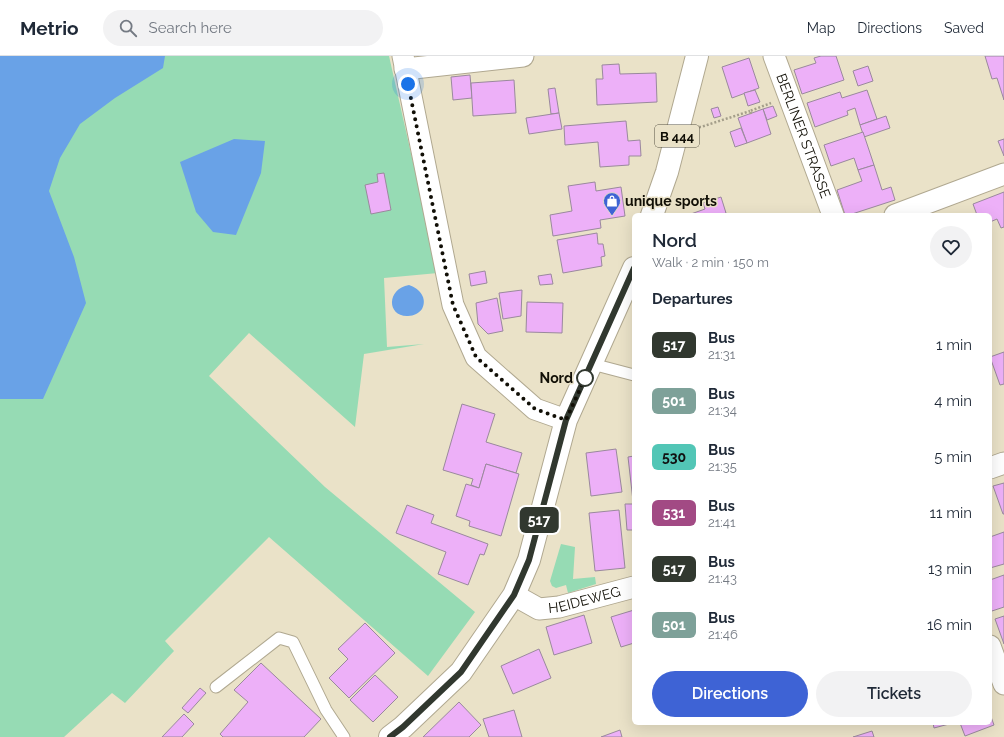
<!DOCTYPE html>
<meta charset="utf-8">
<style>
:root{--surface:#fff;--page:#f2f2f3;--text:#1f2937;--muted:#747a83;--line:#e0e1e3;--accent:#3e63d5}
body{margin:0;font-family:Raleway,sans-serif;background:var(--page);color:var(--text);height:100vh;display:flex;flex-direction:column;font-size:15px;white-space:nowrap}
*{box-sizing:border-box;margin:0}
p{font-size:13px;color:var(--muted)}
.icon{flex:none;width:22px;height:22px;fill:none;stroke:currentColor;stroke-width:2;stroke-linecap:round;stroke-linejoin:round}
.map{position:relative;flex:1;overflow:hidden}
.side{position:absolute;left:632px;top:157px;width:360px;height:512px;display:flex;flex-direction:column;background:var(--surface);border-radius:6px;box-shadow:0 4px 16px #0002}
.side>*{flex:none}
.badge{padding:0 8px;border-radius:6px;font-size:14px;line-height:26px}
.you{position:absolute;width:20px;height:20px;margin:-10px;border:3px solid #fff;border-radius:50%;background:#1a73e8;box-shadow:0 0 0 6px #1a73e833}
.map>.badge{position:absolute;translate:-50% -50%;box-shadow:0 0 0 2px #fff}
h2{padding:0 20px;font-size:15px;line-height:36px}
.round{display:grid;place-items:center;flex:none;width:42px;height:42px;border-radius:21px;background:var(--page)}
.head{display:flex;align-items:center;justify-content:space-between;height:68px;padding:0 20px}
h1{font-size:19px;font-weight:600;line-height:30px}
.action{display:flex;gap:8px;margin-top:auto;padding:8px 20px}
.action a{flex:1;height:46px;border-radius:24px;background:var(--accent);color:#fff;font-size:16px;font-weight:600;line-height:46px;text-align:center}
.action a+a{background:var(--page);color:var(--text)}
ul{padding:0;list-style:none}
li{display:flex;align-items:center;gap:12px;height:56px;padding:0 20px}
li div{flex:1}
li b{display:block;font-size:15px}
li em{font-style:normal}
li .badge{min-width:44px;font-weight:700;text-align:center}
header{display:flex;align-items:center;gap:24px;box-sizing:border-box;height:56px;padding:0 20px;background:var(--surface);border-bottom:1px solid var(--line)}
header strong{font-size:19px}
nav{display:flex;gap:22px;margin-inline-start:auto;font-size:14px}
.search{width:280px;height:36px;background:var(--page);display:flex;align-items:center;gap:10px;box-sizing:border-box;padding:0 14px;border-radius:22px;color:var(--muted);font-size:15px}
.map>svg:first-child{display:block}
</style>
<header>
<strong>Metrio</strong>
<div class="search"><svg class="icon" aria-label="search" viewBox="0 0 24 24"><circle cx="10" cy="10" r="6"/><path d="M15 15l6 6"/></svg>Search here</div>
<nav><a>Map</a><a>Directions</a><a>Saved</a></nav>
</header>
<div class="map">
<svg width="1004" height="681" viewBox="0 0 1004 681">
<rect width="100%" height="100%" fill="#eae2c8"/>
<!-- green -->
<g fill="#96dbb4">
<polygon points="0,0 389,0 438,217 384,222 387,291 424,288 364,298 355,371 249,277 209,320 325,431 475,556 428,620 269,481 165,585 174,595 125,647 112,637 64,681 0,681"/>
<polygon points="561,488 575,491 573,523 595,521 596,528 568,537 566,529 556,532 552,530 550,525"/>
</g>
<!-- water -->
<g fill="#69a2e7">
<polygon points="0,0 165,0 163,12 115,42 80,68 60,102 49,135 74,201 86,247 43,343 0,343"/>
<polygon points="234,83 265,85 261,117 236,179 213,176 196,156 180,106"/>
<path d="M409,229C419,232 428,242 422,253C419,257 414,260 408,260C387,261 386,233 409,229Z"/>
</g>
<!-- building -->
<g fill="#edb0f8" stroke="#9a899d">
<polygon points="821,0 836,0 844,24 802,38 794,14 816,7 814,2"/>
<polygon points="985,0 1004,0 1004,44 997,22 992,23"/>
<polygon points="749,2 759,32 732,42 722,11"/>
<polygon points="619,8 620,18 656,17 657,46 597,49 596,23 603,23 602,9"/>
<polygon points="868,10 873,25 858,30 853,15"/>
<polygon points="470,19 472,42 453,44 451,21"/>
<polygon points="514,24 516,57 473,60 471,27"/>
<polygon points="555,32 559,57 551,58 548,33"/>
<polygon points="755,34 760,46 748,50 744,37"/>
<polygon points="867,34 877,63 860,69 855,52 847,55 848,59 815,71 807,47 840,36 842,42"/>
<polygon points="773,50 777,60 767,64 763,53"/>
<polygon points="718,51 721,60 714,62 711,53"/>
<polygon points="763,53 771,78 747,87 738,62"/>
<polygon points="559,57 562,73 529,78 526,62"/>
<polygon points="886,60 890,72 864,81 860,69"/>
<polygon points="626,65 628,85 640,84 641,100 629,100 629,109 600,111 598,86 565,89 564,70"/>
<polygon points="741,72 747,87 735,91 730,76"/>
<polygon points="863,76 874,109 858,114 854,102 831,110 824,89"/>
<polygon points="1004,83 1004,100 998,85"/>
<polygon points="874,109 882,134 891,131 895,144 849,159 845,159 837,134 862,125 858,114"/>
<polygon points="384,117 391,154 371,158 365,129 378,126 377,118"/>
<polygon points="595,126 596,135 621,131 625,160 600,164 601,172 553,180 550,159 572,155 568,130"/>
<polygon points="1004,136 1004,171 1001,172 997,163 990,166 990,159 977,159 973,148"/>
<polygon points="721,141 726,157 720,159 688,159 705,153 703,147"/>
<polygon points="597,177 598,188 603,188 605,200 601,201 602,210 563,217 557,184"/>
<polygon points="485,215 487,227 471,230 469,218"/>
<polygon points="551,218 553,228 540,229 538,220"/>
<polygon points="522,234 521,260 503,263 499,237"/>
<polygon points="497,242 503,275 488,278 478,268 476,247"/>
<polygon points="527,246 563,247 562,277 526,276"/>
<polygon points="1004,296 1004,328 1000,329 990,301"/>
<polygon points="462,348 495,358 486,386 522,397 516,417 486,408 479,432 471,429 473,423 443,414"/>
<polygon points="616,393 622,436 591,440 586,397"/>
<polygon points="634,400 634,444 633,445 628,401"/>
<polygon points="486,408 519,418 501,480 469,470 470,465 456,460 466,428 479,432"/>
<polygon points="1004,427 1004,458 1003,458 993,430"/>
<polygon points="625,448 634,448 634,474 627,474"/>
<polygon points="407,449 434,459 431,467 488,488 484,499 480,498 468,529 438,518 446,496 396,477"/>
<polygon points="619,454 625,512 595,515 589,457"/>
<polygon points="1004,476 1004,508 990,512 990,481"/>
<polygon points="1004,519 1004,551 992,555 990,549 990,524"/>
<polygon points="634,554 634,587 621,591 611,561"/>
<polygon points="584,559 592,587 554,599 546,571"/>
<polygon points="1004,560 1004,588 995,563"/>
<polygon points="365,567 395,597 349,642 329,622 348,603 338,593"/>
<polygon points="539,593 551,622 513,638 501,610"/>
<polygon points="261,607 321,663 304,681 223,681 220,678 248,646 234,634"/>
<polygon points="375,619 398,641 373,666 350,644"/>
<polygon points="200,632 206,637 188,657 182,652"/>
<polygon points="459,646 481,669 469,681 423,681"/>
<polygon points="514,654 522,681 489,681 483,663"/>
<polygon points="184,658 194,668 182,681 162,681"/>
<polygon points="990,658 994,669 965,680 960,667 990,667"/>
<polygon points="933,667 949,667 949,668 934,672"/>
<polygon points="620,674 622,681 601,681"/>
<polygon points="872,675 874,681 853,681"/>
</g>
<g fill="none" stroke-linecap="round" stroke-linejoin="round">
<!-- service casing -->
<g stroke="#b0a890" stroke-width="13">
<g id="service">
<polyline points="592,308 634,319"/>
<polyline points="216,631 279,582 293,586 326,654 344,681"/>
</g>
</g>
<!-- minor casing -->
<g stroke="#b0a890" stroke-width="23">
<g id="minor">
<polyline points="403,0 453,249 476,301 535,353 566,364"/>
<path id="s1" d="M774,0L833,159"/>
<polyline points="405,13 523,0"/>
<polyline points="895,159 1004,118"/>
<polyline points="990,412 1004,407"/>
<path id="s2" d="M514,539L539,553L559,551L634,531"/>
<polyline points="990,590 1004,628"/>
</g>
</g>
<!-- primary casing -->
<g stroke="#b0a890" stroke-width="24">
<g id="primary">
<polyline points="652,159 667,116 697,0"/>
<polyline points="390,681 403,671 461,616 514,539 529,504 566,364 634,212"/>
</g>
</g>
<!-- path -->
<g stroke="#a49e8a" stroke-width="2.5" stroke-dasharray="2 2" stroke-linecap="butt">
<polyline points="751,58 750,55 771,47"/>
<polyline points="699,71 701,71 750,55"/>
</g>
<!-- service -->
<use href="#service" stroke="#fff" stroke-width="11"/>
<!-- minor -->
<use href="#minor" stroke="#fff" stroke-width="21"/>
<!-- primary -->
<use href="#primary" stroke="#fff" stroke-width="22"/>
</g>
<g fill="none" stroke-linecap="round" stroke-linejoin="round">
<!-- line casing -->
<g stroke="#fff" stroke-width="9">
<polyline id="line" points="390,681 403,671 461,616 514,539 529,504 566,364 634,212"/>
</g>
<!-- line -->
<use href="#line" stroke="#31382f" stroke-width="6"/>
<!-- walk -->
<polyline stroke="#110f06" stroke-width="4" stroke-dasharray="0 7.2" points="408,28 453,249 476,301 535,353 566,364 585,322"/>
</g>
<!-- icons -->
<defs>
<g id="shop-pin" transform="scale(0.9)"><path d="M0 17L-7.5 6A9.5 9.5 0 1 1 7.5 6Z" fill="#3e63d5" stroke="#eae2c8"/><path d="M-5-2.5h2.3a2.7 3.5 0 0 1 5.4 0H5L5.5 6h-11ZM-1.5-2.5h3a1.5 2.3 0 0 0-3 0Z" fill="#fff"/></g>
</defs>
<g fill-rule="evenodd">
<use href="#shop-pin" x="612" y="145"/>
</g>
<!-- markers -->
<circle fill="#fff" stroke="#31382f" stroke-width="2" cx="585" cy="322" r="8"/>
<g text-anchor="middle" stroke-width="3" stroke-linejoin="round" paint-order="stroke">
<!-- shield labels -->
<rect fill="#eae2c8" stroke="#524e40" stroke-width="1" x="655" y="69" width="44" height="22" rx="3"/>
<g font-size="13" font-weight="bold" fill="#110f06">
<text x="677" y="85">B 444</text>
</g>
<!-- street labels -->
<g font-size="14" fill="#110f06" stroke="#eae2c8">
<text dy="5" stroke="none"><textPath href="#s1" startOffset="85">BERLINER STRASSE</textPath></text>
<text dy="5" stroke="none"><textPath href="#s2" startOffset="75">HEIDEWEG</textPath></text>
</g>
<!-- poi labels -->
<g font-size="14" font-weight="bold" fill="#110f06" stroke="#eae2c8" text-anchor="start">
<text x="625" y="150">unique sports</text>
</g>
<!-- stop labels -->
<g font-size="14" font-weight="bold" fill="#110f06" stroke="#eae2c8" text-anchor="end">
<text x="573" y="327">Nord</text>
</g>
</g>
</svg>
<div class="you" style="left:408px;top:28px"></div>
<b class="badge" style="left:539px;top:464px;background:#31382f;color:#fff">517</b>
<section class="side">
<div class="head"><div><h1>Nord</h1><p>Walk · 2 min · 150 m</p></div><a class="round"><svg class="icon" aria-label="heart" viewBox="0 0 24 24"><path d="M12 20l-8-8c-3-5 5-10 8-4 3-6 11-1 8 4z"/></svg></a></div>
<h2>Departures</h2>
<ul>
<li><span class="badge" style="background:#31382f;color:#fff">517</span><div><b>Bus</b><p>21:31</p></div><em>1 min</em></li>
<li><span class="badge" style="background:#7ea199;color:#fff">501</span><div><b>Bus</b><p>21:34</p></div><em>4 min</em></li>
<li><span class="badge" style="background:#52c6b6;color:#111">530</span><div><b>Bus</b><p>21:35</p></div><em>5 min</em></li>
<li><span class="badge" style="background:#a24a84;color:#fff">531</span><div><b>Bus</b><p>21:41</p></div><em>11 min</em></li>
<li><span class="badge" style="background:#31382f;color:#fff">517</span><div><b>Bus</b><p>21:43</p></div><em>13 min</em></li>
<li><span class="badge" style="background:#7ea199;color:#fff">501</span><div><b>Bus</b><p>21:46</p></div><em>16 min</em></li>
</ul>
<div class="action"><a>Directions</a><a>Tickets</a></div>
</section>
</div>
